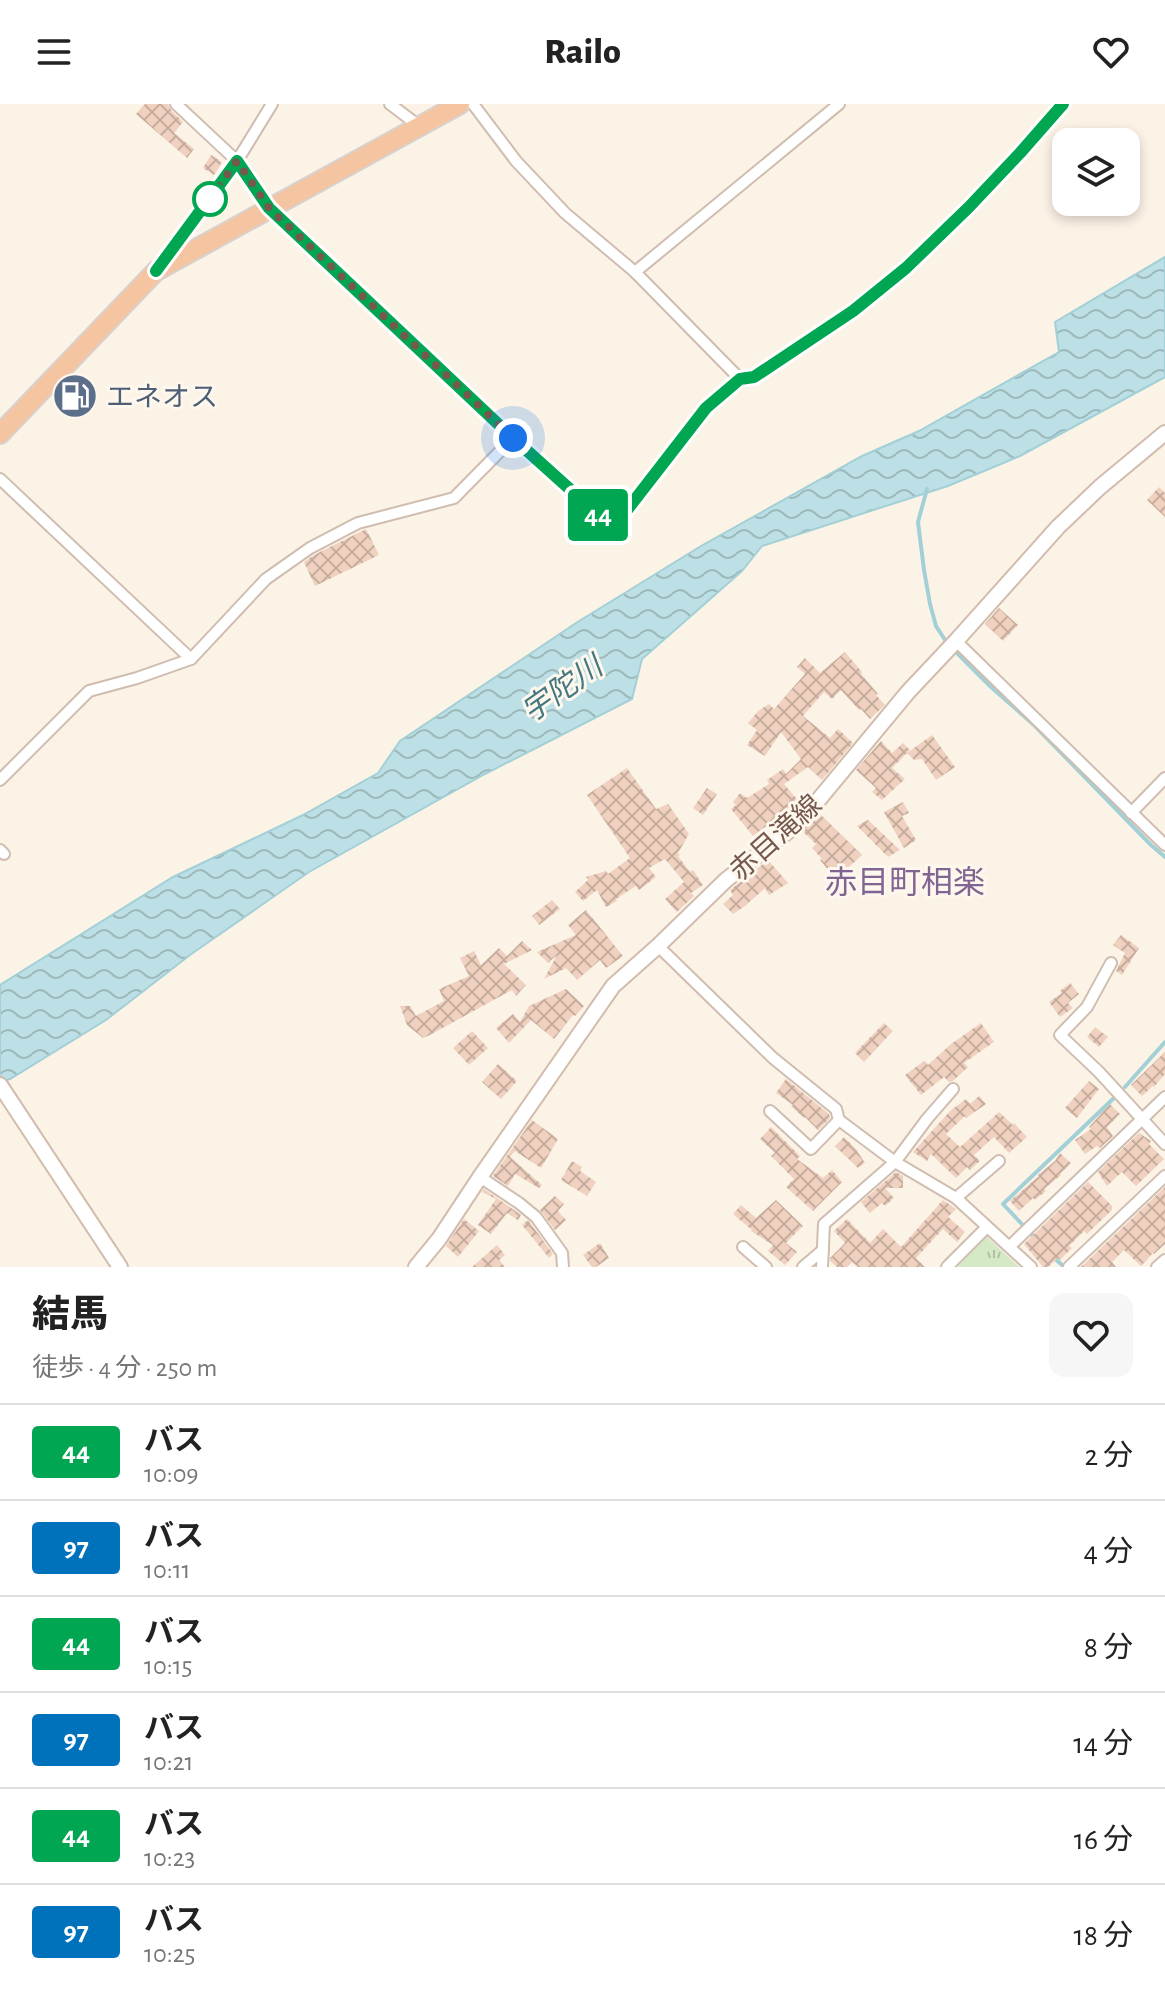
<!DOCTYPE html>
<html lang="ja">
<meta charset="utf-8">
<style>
:root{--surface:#fff;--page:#f6f6f6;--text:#222;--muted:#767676;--line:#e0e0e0}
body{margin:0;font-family:"Alegreya Sans","Noto Sans JP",sans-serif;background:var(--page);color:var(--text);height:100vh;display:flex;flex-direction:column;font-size:30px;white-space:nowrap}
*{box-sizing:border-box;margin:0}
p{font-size:26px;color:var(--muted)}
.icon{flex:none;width:44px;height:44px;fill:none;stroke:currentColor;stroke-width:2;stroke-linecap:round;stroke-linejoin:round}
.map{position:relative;height:1163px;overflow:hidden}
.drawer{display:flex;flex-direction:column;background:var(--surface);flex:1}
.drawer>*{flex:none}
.badge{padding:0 16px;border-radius:6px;font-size:28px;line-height:52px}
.controls{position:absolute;left:1052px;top:24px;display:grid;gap:16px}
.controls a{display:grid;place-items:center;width:88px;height:88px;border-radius:16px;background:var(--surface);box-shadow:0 4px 12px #0003;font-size:40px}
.you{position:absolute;width:40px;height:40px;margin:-20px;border:6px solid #fff;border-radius:50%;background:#1a73e8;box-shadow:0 0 0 12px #1a73e833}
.map>.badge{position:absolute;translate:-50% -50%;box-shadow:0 0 0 4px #fff}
.round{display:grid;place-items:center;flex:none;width:84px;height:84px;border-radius:16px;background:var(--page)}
.overview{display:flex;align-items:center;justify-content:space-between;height:136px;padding:0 32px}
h1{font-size:38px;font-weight:800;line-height:60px}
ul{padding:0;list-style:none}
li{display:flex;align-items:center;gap:24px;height:96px;padding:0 32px;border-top:2px solid var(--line)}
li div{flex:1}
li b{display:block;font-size:30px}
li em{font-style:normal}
li .badge{min-width:88px;font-weight:700;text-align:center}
header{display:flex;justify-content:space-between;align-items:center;height:104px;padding:0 32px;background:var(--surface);font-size:36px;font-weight:800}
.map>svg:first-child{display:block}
</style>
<header><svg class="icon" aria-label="menu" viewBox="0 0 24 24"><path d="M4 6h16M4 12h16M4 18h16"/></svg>Railo<svg class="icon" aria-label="heart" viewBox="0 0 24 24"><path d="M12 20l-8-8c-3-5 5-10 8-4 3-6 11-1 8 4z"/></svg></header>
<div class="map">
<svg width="1165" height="1163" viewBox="0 0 1165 1163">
<defs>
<pattern id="grass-tufts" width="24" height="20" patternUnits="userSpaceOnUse" patternTransform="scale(2)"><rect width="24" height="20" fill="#d5e9c6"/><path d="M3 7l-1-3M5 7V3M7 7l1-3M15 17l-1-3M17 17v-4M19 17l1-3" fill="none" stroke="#b1c0a3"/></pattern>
<pattern id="water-waves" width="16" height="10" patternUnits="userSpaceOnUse" patternTransform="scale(2)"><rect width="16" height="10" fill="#bce0e5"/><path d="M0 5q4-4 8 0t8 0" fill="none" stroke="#9db9bc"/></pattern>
<pattern id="building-cross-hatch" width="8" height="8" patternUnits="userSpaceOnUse" patternTransform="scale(2)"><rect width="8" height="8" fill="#f0d1c0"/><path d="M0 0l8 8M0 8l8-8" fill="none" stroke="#c7ad9e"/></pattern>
</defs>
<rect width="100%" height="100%" fill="#fcf3e7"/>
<!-- grass -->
<polygon fill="url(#grass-tufts)" points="986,1132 1019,1163 959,1163 958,1162"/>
<!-- water -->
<polygon fill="url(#water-waves)" stroke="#a3d0d6" stroke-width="2" points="1165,153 1165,273 1020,352 948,382 762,442 742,467 642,555 632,595 485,670 309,768 190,851 106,916 10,975 0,978 0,881 173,773 303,711 378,669 400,637 576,519 701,442 862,352 919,327 1059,248 1055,218"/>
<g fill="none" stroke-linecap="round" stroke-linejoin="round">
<!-- stream -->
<g stroke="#a3d0d6" stroke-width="4">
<polyline points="927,385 918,418 924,466 930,500 936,522 947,539 991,583 1034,621 1151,741 1165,753"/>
<polyline points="1125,983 1165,938"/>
<polyline points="1035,1134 1003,1100 1114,994"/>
<polyline points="1052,1152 1062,1161"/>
</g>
</g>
<!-- building -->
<g fill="url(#building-cross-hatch)">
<polygon points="145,0 168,0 171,6 183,18 174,29 194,45 187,54 136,10"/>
<polygon points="211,51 222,58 214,71 203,64"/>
<polygon points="1159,383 1165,389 1165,413 1147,396"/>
<polygon points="366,425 379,451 315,482 304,458 314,451"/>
<polygon points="999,504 1018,521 1003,537 985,520"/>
<polygon points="845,548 862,568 861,570 878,590 876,591 885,601 870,615 861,605 859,606 841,586 832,595 824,588 803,612 830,634 838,625 853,639 822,676 808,663 784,680 802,701 790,713 787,709 773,717 753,732 731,705 736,701 733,698 740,689 747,694 769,680 767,676 783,665 786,670 801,655 781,628 765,652 747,641 757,626 748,619 758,607 769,600 774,605 805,570 797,563 805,554 820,569"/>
<polygon points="932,631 955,663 936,676 922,655 914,656 907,649"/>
<polygon points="881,637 892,649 903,639 910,646 892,664 905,675 882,696 872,688 876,684 856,666"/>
<polygon points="627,664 656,705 668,700 689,730 678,749 680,751 678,752 690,768 693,766 703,781 691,789 694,792 677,808 665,795 684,778 665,755 649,764 656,773 639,786 636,782 616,795 617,797 606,803 597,786 583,797 575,788 588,776 586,773 606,767 608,770 630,754 587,691"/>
<polygon points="707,684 717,690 703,711 693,704"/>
<polygon points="903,698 909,709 902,712 916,736 904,744 884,708"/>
<polygon points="820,710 862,751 836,775 820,756 822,755 812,744 816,740 803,728"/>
<polygon points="868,716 900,746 888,753 857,722"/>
<polygon points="768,756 788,779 769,791 765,784 745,802 733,810 723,800 733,791 730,786"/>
<polygon points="552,796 560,805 539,821 532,812"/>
<polygon points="586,806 623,852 606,864 600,856 577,876 566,864 544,875 557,851 548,859 537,848 576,831 568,821"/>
<polygon points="1121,831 1139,844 1122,871 1116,867 1125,849 1113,841"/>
<polygon points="522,837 532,846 504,860 526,881 516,892 512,886 428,932 423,934 407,921 400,902 410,902 416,912 444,897 439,885 469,872 460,854 474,847 481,861 499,844 507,852"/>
<polygon points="1070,879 1079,890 1068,899 1073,904 1060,913 1049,898 1062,889 1060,887"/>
<polygon points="566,885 584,902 575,912 573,911 554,935 531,916 509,939 496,924 513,910 520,918 529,902"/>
<polygon points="884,919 893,927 864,958 855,949"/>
<polygon points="981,919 994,938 964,959 968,963 953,977 949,978 944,973 921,991 905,971 924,957 928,961 951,940"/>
<polygon points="1095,923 1108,933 1099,943 1087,933"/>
<polygon points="472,927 488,944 469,961 453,944"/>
<polygon points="1165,948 1165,970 1154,983 1153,982 1142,992 1131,981"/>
<polygon points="498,960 517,977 501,995 482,978"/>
<polygon points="786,975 829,1010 830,1014 818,1026 805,1013 804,1014 791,1002 793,1001 776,989"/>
<polygon points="1089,977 1099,985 1077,1014 1065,1004"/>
<polygon points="979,992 986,1000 966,1014 965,1012 946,1030 960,1043 999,1008 1013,1021 1014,1019 1027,1033 1009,1049 994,1033 974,1051 980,1057 970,1066 967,1063 956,1074 931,1050 927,1057 913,1048 950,1007 966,995 970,1000"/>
<polygon points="1110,1000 1120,1010 1107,1023 1113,1032 1100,1044 1097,1042 1085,1050 1075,1036 1091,1025 1089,1023"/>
<polygon points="532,1016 558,1035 541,1064 515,1047 510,1053 542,1081 539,1084 515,1070 508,1082 493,1072"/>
<polygon points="771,1023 800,1052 797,1055 823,1074 832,1066 842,1078 813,1107 786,1083 794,1075 771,1052 775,1049 760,1035"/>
<polygon points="1139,1029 1151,1037 1149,1040 1164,1055 1136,1082 1122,1068 1107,1082 1098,1068"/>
<polygon points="844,1033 855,1044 865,1059 858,1064 835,1042"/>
<polygon points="1060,1049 1071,1059 1060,1070 1061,1071 1044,1085 1046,1087 1035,1096 1033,1094 1019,1107 1010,1097 1039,1072 1038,1071 1055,1057"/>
<polygon points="572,1057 582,1063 580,1067 596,1078 587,1092 561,1076"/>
<polygon points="896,1068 903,1072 903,1084 885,1084 894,1094 885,1102 882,1099 870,1109 861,1098"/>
<polygon points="1088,1078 1112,1102 1112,1106 1087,1130 1084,1127 1069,1142 1072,1144 1060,1156 1058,1154 1048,1163 1043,1163 1024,1140"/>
<polygon points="1165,1083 1165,1140 1154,1150 1153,1149 1141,1162 1124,1146 1112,1158 1116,1163 1081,1163"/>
<polygon points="484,1085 521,1111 518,1116 507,1109 491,1130 478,1121 496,1095 482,1088"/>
<polygon points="555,1092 564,1100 558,1107 566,1116 555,1126 540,1106"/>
<polygon points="776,1096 803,1122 786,1139 797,1148 785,1161 768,1147 773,1141 751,1127 752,1126 733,1110 741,1101 756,1114"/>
<polygon points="943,1096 956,1105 948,1113 965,1128 957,1138 943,1125 916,1154 925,1163 858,1163 852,1158 847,1163 837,1163 830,1157 830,1154 845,1139 834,1127 847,1115 870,1139 883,1125 901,1143"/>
<polygon points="464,1115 479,1127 458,1153 446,1142"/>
<polygon points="528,1116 553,1150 549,1154 522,1121"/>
<polygon points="600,1139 609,1154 596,1163 592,1163 583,1151"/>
<polygon points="497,1141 505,1151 499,1156 505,1163 472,1163"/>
</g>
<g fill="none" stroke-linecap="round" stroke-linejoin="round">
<!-- minor casing -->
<g stroke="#cfbdb0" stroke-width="14">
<g id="minor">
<polyline points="176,0 237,57 269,104 513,334 613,424 706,304 740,275 754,273 853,207 906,164 969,103 1020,49 1063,0"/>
<polyline points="390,0 419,22"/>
<polyline points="473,0 516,57 565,109 635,168 740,275"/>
<polyline points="162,160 237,57 272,0"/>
<polyline points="635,168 839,0"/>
<polyline points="0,375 191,555"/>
<polyline points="956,537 1165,741"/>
<polyline points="0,676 89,587 137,574 191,555 266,475 310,444 358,419 454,394 513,334"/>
<polyline points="1131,709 1165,674"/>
<polyline points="0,746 4,750"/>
<polyline points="658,842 773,954 836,1005 839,1016 895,1058 956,1094 1031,1163"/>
<polyline points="1111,859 1087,903 1060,931 1099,968 1165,1040"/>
<polyline points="770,1007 811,1045 839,1016"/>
<polyline points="480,1073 519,1099 536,1113 562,1149 563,1163"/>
<polyline points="956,1094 999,1057"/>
<polyline points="1010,1142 1165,993"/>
<polyline points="743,1143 766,1163"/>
<polyline points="803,1163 823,1146"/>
<polyline points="822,1163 824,1120 895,1058 927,1015 953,985"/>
<polyline points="947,1163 987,1123"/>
<polyline points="1069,1163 1165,1072"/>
<polyline points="1157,1163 1165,1156"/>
</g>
</g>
<!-- secondary casing -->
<g stroke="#d2bcae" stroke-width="18">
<g id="secondary">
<polyline points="0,981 120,1163"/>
<polyline points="416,1163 439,1135 480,1073 613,882 658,842 726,776 801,717 908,588 956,537 1058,423 1100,383 1165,329"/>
</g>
</g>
<!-- trunk casing -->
<g stroke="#d8d1cd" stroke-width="22">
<polyline id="trunk" points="0,330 156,167 460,0"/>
</g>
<!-- minor -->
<use href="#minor" stroke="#fff" stroke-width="10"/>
<!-- secondary -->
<use href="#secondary" stroke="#fff" stroke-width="14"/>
<!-- trunk -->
<use href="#trunk" stroke="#f5c4a1" stroke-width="18"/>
</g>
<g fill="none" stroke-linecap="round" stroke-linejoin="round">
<!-- line casing -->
<g stroke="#fff" stroke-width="18">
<polyline id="line" points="156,167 237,57 269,104 513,334 613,424 706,304 740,275 754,273 853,207 906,164 969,103 1020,49 1063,0"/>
</g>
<!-- line -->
<use href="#line" stroke="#00a651" stroke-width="12"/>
<!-- walk -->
<polyline stroke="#75594c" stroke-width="8" stroke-dasharray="0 14.4" points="210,95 206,100 237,57 269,104 513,334"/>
</g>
<!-- icons -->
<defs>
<g id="fuel-disc" transform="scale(2.3)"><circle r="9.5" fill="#5c6f8a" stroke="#fef7ed"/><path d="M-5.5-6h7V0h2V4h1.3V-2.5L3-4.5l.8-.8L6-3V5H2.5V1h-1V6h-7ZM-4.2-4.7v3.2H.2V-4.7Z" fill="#fff"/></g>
</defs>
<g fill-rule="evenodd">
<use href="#fuel-disc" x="75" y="292"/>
</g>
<!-- markers -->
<circle fill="#fff" stroke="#00a651" stroke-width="4" cx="210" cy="95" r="16"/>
<g text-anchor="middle" stroke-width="6" stroke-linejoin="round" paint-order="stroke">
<!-- service labels -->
<g font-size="28" fill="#4e5e75" stroke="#fef7ed" text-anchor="start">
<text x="106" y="302">エネオス</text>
</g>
<!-- street labels -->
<g font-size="28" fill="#75594c" stroke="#fef7ed">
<text transform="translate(775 733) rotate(-42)" y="10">赤目滝線</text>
</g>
<!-- water labels -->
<g font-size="30" font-style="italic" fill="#437880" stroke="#fef7ed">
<text transform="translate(562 585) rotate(-35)" y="10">宇陀川</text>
</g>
<!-- quarter labels -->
<g font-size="32" fill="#806491" stroke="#fef7ed">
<text x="905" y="789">赤目町相楽</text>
</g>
</g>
</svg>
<div class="controls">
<a><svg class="icon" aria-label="layers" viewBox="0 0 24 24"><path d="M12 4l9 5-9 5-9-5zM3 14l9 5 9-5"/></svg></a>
</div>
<div class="you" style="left:513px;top:334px"></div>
<b class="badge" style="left:598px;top:411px;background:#00a651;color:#fff">44</b>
</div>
<section class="drawer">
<div class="overview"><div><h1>結馬</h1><p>徒歩 · 4 分 · 250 m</p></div><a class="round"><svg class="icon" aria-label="heart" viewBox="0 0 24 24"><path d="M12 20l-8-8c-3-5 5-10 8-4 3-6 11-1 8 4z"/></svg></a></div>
<ul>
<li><span class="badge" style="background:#00a651;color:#fff">44</span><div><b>バス</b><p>10:09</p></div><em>2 分</em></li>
<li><span class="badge" style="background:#0072bc;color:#fff">97</span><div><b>バス</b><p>10:11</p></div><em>4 分</em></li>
<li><span class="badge" style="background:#00a651;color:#fff">44</span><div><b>バス</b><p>10:15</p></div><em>8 分</em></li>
<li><span class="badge" style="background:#0072bc;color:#fff">97</span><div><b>バス</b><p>10:21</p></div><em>14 分</em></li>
<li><span class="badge" style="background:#00a651;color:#fff">44</span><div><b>バス</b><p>10:23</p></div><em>16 分</em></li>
<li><span class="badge" style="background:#0072bc;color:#fff">97</span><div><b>バス</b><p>10:25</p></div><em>18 分</em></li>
</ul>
</section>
